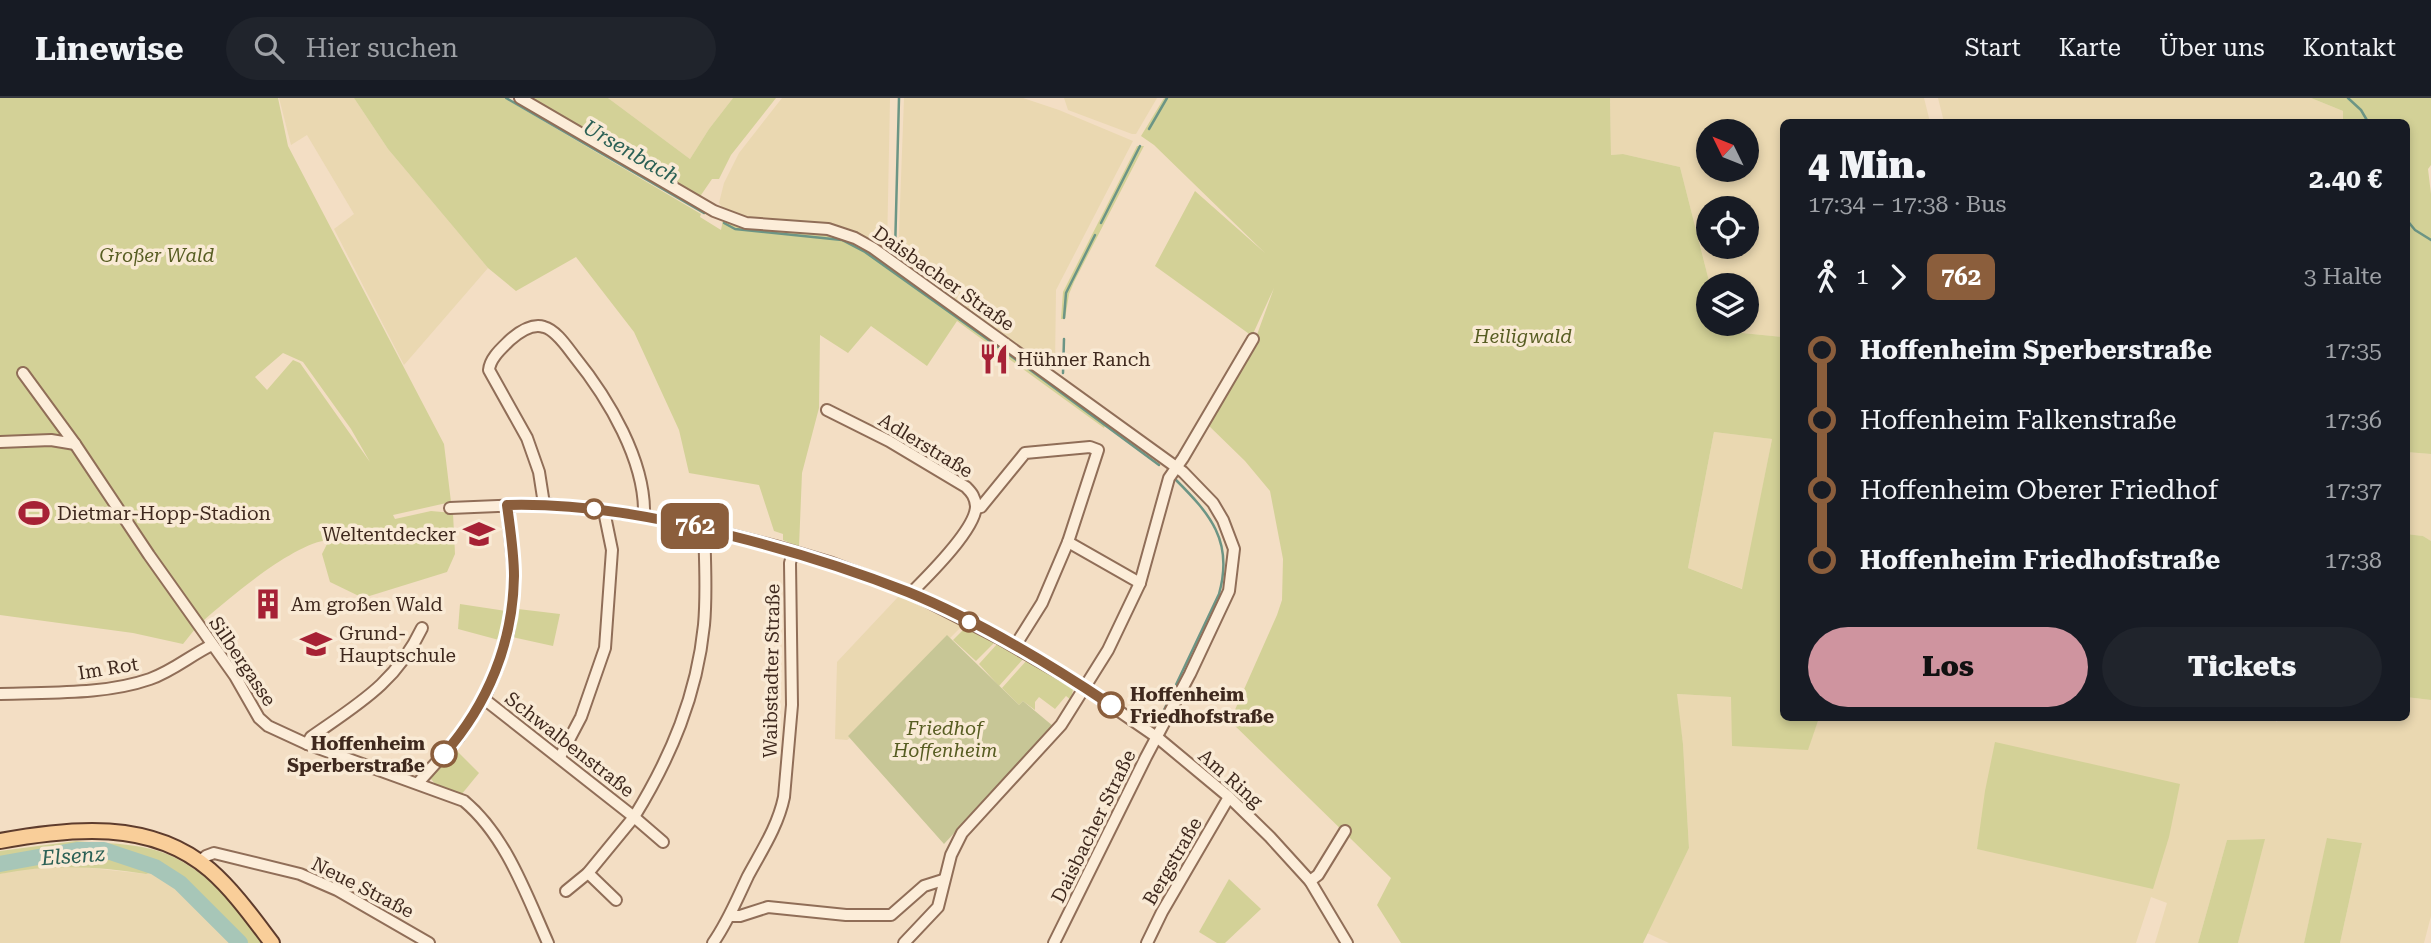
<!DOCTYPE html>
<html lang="de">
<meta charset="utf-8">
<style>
:root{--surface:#171b24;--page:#20242c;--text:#f1f3f6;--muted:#9ea1a6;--line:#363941;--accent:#cf949f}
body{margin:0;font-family:"Roboto Serif",serif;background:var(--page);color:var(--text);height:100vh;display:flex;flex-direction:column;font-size:26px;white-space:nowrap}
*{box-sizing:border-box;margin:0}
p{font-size:23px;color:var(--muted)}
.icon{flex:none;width:38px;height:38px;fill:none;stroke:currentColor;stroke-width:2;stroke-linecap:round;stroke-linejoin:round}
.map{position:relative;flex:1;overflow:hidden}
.drawer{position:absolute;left:1780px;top:21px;width:630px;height:602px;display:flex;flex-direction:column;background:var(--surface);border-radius:10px;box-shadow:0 4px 10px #0003}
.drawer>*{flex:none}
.badge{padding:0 14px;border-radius:10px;font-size:24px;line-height:46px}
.needle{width:46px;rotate:313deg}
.controls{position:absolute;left:1696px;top:21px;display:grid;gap:14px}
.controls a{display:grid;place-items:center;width:63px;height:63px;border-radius:50%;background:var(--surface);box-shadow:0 4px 10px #0003;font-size:35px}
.map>.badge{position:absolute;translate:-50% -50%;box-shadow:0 0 0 4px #fff}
.legs{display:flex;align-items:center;gap:10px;height:77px;padding:0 28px;font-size:23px}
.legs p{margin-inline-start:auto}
.summary{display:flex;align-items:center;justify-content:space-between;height:119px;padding:0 28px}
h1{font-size:38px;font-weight:800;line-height:52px}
.cta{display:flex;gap:14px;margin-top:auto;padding:14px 28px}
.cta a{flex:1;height:80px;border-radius:42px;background:var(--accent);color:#111;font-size:28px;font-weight:800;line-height:80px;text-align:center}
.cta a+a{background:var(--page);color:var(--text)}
ul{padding:0 28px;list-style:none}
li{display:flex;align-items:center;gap:24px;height:70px;font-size:26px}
li i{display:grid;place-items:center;width:10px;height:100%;margin:0 9px;background:currentColor}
li i::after{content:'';width:18px;height:18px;margin:-9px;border:5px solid;border-radius:50%;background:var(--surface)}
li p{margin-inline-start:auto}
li:first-child i{background:linear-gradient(#0000 50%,currentColor 0)}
li:last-child i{background:linear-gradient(currentColor 50%,#0000 0)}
header{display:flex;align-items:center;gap:42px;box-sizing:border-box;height:98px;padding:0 35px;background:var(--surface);border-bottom:2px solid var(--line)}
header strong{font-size:33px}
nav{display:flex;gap:38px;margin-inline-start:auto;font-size:24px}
.search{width:490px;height:63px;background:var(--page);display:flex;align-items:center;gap:18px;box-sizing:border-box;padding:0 24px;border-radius:38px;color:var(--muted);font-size:26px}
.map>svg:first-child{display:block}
</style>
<header>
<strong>Linewise</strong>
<div class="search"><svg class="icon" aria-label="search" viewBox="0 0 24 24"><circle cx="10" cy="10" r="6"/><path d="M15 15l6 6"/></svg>Hier suchen</div>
<nav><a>Start</a><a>Karte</a><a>Über uns</a><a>Kontakt</a></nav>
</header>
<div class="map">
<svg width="2431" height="845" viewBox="0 0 2431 845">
<rect width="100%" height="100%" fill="#f3dec4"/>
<!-- farmland -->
<g fill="#ead8b1" fill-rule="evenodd">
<polygon points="279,0 354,0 388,51 488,170 404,267 334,131 354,116 307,37 291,47"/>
<polygon points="608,0 733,0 709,31 690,61"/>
<polygon points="782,0 890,0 887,152 868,141 841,130 745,120 725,113 719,105 724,85 739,55"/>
<polygon points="904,0 1023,0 1059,12 1133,43 1056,192 1055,268 1052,272 898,161"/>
<polygon points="1064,0 1157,0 1136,36 1132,36 1068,12"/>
<path d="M1610,0H1924L1930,24H1783V239L1722,233L1720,226H1746V187H1710L1680,69L1623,56L1611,57ZM1708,33H1746V72H1708ZM1708,110H1746V149H1708Z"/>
<polygon points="1938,0 2311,0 2343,13 2343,24 1944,24"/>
<polygon points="1714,334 1772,341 1743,491 1688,470"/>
<polygon points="2406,354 2431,356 2431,443 2423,438 2406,436"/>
<polygon points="899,498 962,528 950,540 947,538 848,638 850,640 847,642 835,641 837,564"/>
<polygon points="1676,596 1732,599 1807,652 1819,620 2275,620 2276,624 2284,620 2406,620 2406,599 2431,602 2431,818 2424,845 2340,845 2362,745 2328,740 2304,845 2238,845 2264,741 2227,742 2198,845 2155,845 2167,805 2151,799 2136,845 1669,845 1647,835 1689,750 1683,646"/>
<polygon points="72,768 146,776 158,773 177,786 226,834 230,845 0,845 0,776 24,771"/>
</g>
<!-- green -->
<g fill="#d3d197" fill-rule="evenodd">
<path d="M0,0H278L288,48L444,346L451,404L393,417L395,421L431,413L453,415L455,456L447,474L363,500L330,484L322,456L329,442C295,444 229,500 203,523L173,484L165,491L195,531L183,546L133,535L0,517ZM283,255L303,264L351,331L370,364L300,265L293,262L267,292L255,279Z"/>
<polygon points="354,0 504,0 701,116 700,119 721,132 723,122 808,132 857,144 1033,270 1106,325 1104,330 957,223 927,268 871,228 848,255 820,237 819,310 802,375 799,449 783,442 783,436 774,433 759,387 689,375 679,332 634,234 576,159 516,193 488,170 388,51"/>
<polygon points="525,0 608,0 690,61 709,31 733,0 776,0 731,57 719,81 712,81 699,100"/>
<path d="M1164,0H1610L1611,57L1623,56L1680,69L1710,187H1708V226H1720L1722,233L1783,239V620H1819L1808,652L1732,648L1731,599L1677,596L1683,646L1689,750L1643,845H1401L1377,807L1391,780L1230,623L1277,517L1282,502L1283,461L1270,393L1245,363L1206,325L1255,242L1274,190L1252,238L1155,168L1195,93L1265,155L1154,47L1141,38ZM1714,334L1772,341L1742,491L1688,470Z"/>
<polygon points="2311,0 2431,0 2431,67 2428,71 2431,96 2431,356 2406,354 2406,24 2343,24 2343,13"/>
<polygon points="1137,48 1144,48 1074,184 1069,196 1065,221 1061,221 1063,194"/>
<polygon points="2406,436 2423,438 2431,443 2431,602 2406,599"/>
<polygon points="460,506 506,513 499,542 458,531"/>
<polygon points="518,511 560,516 553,548 512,539"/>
<polygon points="965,530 995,544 976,563 953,542"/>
<polygon points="998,545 1024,560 999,588 979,566"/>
<polygon points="1027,562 1073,591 1071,602 1066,598 1055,611 1039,599 1035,604 1035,612 1023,603 1019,607 1002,590"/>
<polygon points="1995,644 2180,686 2169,739 2153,791 1977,751 1985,693"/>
<polygon points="457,653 479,675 461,697 436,687 431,681 433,676"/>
<polygon points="2327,740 2362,745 2340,845 2304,845"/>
<polygon points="2265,741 2238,845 2198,845 2227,742"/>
<path d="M76,743C98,745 121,745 142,749C196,758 233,804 265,845H230C221,822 179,787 158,773L146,776C97,768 49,766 0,776V753Z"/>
<polygon points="1229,781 1261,811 1225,845 1217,845 1199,834"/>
</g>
<!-- cemetery -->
<polygon fill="#c7c696" points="947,537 1019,607 1023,603 1053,628 944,746 848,638"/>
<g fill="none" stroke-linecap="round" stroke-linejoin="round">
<!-- stream -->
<g stroke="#6c9585" stroke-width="2.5">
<polyline points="506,0 704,115"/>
<polyline points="2348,0 2361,12 2368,24"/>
<polyline points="1149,31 1167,0"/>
<polyline points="2406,121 2415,132 2431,142"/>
<polyline points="724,125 735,131 842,142 865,154 1018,263"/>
<polyline points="1101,125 1140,48"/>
<polyline points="895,154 899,0"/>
<polyline points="1064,220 1066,195 1095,137"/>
<polyline points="1025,268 1159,367"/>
<polyline points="1063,275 1064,241"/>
<path d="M1156,629L1219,496C1234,443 1210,416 1175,381"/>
<polyline points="1061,820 1087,766"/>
</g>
<!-- river -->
<polyline stroke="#a7c6b8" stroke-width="16" points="0,766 77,752 104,752 155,769 180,785 240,845"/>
<!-- minor casing -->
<g stroke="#906e58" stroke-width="14">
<g id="minor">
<polyline points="520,0 714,113 746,125 828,131 855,140 873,150 1183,374 1213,405 1223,422 1234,451 1229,493 1190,576 1146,659 1054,845"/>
<path d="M23,275L75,346L149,457L235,578L259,620L268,628L307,646L464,703C506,738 526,796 548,845"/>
<path d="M827,312L889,343L966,389C972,395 975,399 976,408C976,431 928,478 911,495"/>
<polyline points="0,344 51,342 75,346"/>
<path d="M544,406L539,374L527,340L489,272C490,260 502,250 510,242C518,235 532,225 544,229C556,232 567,249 574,258C608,300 646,363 644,418"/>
<polyline points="450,410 544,406 644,418 704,430 775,448 832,465 911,495 999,540 1084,589 1158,640 1229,699 1270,739 1310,783 1347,845"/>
<polyline points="976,410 981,409 1025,355 1090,349 1098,352 1068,444 1042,505 1015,548"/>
<polyline points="1068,444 1140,485"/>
<path d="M0,596C49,594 104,597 150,581C173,573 191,557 212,547"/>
<path d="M484,601L634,719C671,659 697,597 704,527C707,495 705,462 704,430"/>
<path d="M307,646L311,639C358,606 396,585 422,530"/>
<polyline points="560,659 581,619 605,550 612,452 604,413"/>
<polyline points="418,685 459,639 484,601 497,570 508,535 513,501 514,474 507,407"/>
<polyline points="199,764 206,758 214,755 300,776 337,792 429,845"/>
<polyline points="588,775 616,802"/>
<polyline points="1310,783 1318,777 1345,733"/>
<polyline points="566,793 588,775 634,719 663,744"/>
<polyline points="730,818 740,818 768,809 846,817 891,817 924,788 943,782"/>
<path d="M713,845C728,824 737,801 748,778C762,752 778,728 784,699L792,607L790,465L793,454"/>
<polyline points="904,845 938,809 951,757 962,735 1061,627 1108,552 1140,485 1169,380 1183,360 1253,241"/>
<polyline points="1147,845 1162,814 1229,699"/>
</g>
</g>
<!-- major casing -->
<g stroke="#5e3c2d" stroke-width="18">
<path id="major" d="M0,743C70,730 151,721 210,772C234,793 253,820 272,845"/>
</g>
<!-- minor -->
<use href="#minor" stroke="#fcedd9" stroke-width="10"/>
<!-- major -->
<use href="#major" stroke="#f9ce99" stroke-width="14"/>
</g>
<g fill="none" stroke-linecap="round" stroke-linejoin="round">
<!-- line-1 casing -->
<g stroke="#fff" stroke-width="16">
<path id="line-1" d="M444,656C488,606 513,545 514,478C514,455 510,430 507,407C583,405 658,419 732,438C792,453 850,471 908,494C979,523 1048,565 1111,607"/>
</g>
<!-- line-1 -->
<use href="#line-1" stroke="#8b5e3c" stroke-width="10"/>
</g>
<!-- icons -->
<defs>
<g id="restaurant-bare" transform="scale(2.415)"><path d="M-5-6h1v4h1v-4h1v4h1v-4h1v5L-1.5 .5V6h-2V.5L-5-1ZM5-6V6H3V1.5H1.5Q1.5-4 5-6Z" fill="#a62135" stroke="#f9ead5" stroke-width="2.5" paint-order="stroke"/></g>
<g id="stadium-bare" transform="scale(2.415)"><path d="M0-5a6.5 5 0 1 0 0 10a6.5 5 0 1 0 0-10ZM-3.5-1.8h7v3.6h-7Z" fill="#a62135" stroke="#f9ead5" stroke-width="2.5" paint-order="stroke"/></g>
<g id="school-bare" transform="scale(2.415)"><path d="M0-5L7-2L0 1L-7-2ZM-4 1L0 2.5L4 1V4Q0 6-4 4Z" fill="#a62135" stroke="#f9ead5" stroke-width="2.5" paint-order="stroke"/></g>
<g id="building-bare" transform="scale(2.415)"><path d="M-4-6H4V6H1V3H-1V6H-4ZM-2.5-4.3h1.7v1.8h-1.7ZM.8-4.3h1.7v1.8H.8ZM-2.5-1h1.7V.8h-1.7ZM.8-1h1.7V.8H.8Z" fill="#a62135" stroke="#f9ead5" stroke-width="2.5" paint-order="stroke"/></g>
</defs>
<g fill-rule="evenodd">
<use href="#restaurant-bare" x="994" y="261"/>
<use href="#stadium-bare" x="34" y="415"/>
<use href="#school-bare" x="479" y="436"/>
<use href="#building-bare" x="268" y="506"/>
<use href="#school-bare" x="316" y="546"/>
</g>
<!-- markers -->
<g fill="#fff" stroke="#8b5e3c" stroke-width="3.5">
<circle cx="594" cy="411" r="9"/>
<circle cx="969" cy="524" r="9"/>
<circle cx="1111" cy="607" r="12"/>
<circle cx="444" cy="656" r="12"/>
</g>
<g text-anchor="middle" stroke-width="7" stroke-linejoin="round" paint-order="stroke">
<!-- park labels -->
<g font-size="19" font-style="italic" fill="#575d22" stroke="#f9ead5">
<text x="157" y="164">Großer Wald</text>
<text x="1523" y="245">Heiligwald</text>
<text x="945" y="637">Friedhof<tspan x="945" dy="22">Hoffenheim</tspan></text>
</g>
<!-- street labels -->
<g font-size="19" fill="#3f291e" stroke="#f9ead5">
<text transform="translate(944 180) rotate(35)" y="7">Daisbacher Straße</text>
<text transform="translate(926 347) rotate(31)" y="7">Adlerstraße</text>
<text transform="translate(243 563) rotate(56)" y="7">Silbergasse</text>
<text transform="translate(108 570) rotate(-9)" y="7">Im Rot</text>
<text transform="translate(771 573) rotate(-89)" y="7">Waibstadter Straße</text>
<text transform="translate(570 646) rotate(38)" y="7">Schwalbenstraße</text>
<text transform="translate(1231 680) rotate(41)" y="7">Am Ring</text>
<text transform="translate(1093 728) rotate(-64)" y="7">Daisbacher Straße</text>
<text transform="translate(1172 763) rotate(-60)" y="7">Bergstraße</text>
<text transform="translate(363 789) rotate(27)" y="7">Neue Straße</text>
</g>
<!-- poi labels -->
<g font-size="19" fill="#3f291e" stroke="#f9ead5" text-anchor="start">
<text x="1017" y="268">Hühner Ranch</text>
<text x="57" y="422">Dietmar-Hopp-Stadion</text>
<text x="456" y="443" text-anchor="end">Weltentdecker</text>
<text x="291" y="513">Am großen Wald</text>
<text x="339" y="542">Grund-<tspan x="339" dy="22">Hauptschule</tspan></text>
</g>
<!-- stop labels -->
<g font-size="19" font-weight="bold" fill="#3f291e" stroke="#f9ead5" text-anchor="start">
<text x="1130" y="603">Hoffenheim<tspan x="1130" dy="22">Friedhofstraße</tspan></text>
<text x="425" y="652" text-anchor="end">Hoffenheim<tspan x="425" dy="22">Sperberstraße</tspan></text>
</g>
<!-- water labels -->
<g font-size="21" font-style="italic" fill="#2b6055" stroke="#f9ead5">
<text transform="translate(631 54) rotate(30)" y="7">Ursenbach</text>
<text transform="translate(73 758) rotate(-4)" y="7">Elsenz</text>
</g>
</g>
</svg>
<div class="controls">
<a><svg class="needle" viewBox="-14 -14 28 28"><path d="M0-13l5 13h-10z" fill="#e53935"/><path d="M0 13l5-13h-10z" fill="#9ea1a6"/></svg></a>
<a><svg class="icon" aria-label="locate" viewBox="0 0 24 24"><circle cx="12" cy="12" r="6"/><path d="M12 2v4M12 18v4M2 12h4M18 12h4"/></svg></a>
<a><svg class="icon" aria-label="layers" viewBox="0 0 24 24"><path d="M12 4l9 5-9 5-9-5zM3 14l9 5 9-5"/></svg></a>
</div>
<b class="badge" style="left:695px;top:428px;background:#8b5e3c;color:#fff">762</b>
<section class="drawer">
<div class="summary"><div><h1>4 Min.</h1><p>17:34 – 17:38 · Bus</p></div><b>2.40 €</b></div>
<div class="legs"><svg class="icon" aria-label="walk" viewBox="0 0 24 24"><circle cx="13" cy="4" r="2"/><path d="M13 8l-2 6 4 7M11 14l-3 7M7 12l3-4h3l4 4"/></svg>1<svg class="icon" aria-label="forward" viewBox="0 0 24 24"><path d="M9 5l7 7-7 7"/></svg><b class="badge" style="background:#8b5e3c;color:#fff">762</b><p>3 Halte</p></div>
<ul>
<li><i style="color:#8b5e3c"></i><b>Hoffenheim Sperberstraße</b><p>17:35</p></li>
<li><i style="color:#8b5e3c"></i><span>Hoffenheim Falkenstraße</span><p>17:36</p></li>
<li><i style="color:#8b5e3c"></i><span>Hoffenheim Oberer Friedhof</span><p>17:37</p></li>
<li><i style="color:#8b5e3c"></i><b>Hoffenheim Friedhofstraße</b><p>17:38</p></li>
</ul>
<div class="cta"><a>Los</a><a>Tickets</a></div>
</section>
</div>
